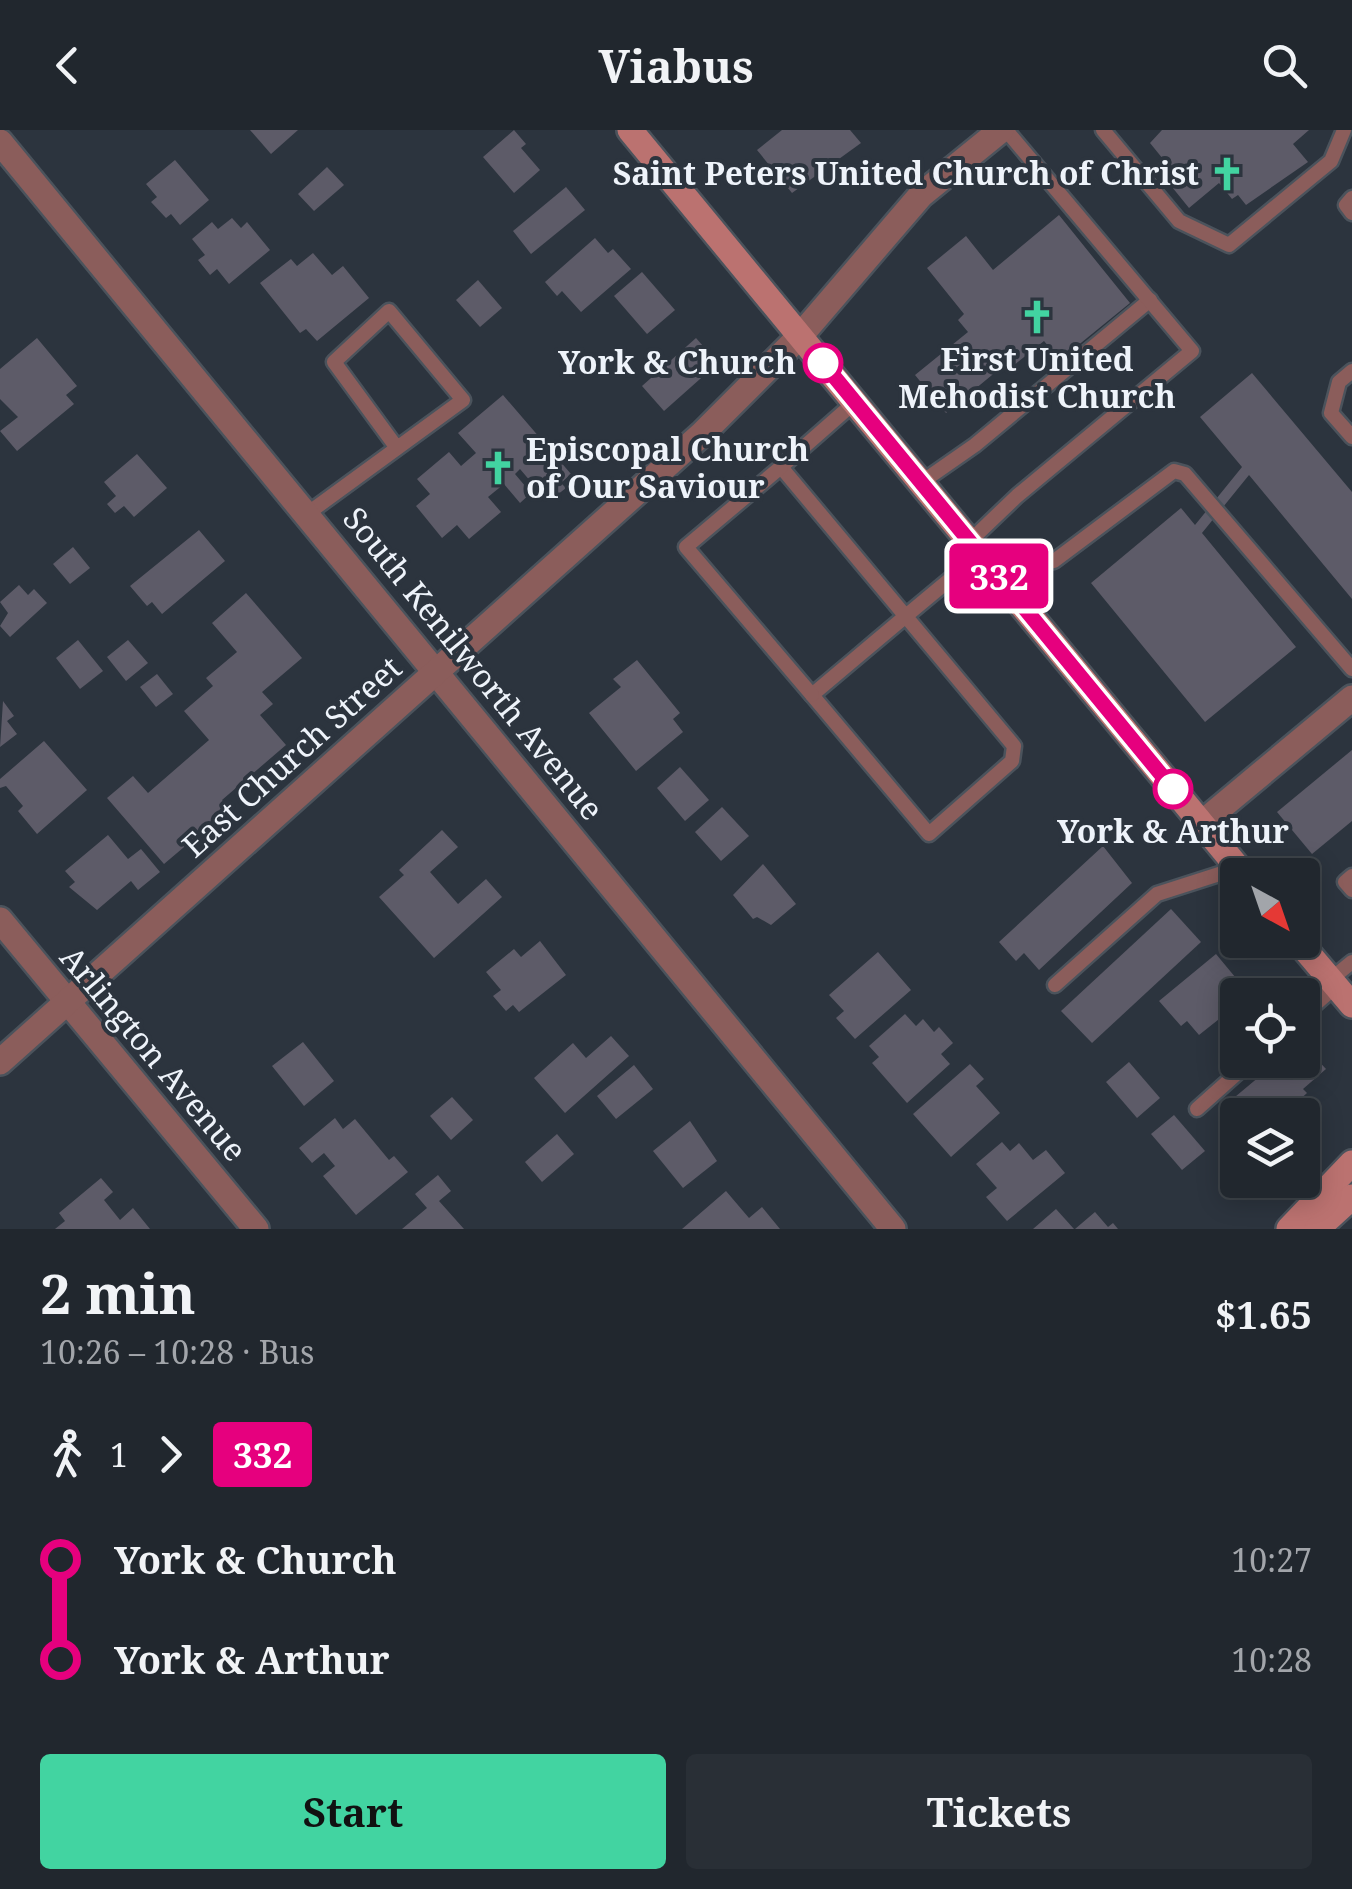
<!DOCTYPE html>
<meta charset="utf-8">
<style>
:root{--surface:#21272e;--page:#292f36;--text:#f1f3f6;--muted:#a2a5aa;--line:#3e444a;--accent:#42d4a1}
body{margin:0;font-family:"Noto Serif",serif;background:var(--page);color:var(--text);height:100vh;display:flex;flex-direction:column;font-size:38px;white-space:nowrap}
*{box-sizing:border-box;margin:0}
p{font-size:32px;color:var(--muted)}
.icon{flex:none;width:55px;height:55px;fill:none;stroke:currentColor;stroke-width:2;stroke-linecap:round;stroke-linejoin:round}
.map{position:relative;height:1099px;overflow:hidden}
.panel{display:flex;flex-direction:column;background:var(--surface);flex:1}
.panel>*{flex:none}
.badge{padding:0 20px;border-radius:8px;font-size:35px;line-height:65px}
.needle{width:65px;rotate:140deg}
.buttons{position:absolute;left:1220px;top:728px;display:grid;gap:20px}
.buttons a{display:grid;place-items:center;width:100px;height:100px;border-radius:10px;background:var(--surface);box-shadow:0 5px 25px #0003,0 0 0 2px var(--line);font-size:50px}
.map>.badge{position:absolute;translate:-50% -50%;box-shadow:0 0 0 5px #fff}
.legs{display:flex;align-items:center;gap:15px;height:110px;padding:0 40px;font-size:32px}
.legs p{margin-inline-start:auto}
.head{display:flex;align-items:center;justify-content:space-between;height:170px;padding:0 40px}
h1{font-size:55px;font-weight:700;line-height:75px}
.button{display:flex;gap:20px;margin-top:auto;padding:20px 40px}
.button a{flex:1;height:115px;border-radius:10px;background:var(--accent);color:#111;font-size:40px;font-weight:700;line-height:115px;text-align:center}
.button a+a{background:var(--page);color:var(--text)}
ul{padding:0 40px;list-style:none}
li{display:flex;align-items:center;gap:35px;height:100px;font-size:38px}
li i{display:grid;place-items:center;width:15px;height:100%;margin:0 12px;background:currentColor}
li i::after{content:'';width:25px;height:25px;margin:-12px;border:8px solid;border-radius:50%;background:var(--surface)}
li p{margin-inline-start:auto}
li:first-child i{background:linear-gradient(#0000 50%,currentColor 0)}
li:last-child i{background:linear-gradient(currentColor 50%,#0000 0)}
header{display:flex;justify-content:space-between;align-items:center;height:130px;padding:0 40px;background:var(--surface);font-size:45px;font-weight:700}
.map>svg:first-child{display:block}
</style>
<header><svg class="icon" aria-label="back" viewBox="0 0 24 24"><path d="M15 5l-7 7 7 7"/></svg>Viabus<svg class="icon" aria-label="search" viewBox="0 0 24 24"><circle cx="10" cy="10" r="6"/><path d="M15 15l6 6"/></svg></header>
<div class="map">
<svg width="1352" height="1099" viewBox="0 0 1352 1099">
<rect width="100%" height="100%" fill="#2c343e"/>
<!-- building -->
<g fill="#5d5b68">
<polygon points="250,0 298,0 271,24"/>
<polygon points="514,0 526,14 521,18 540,40 514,63 483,27"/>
<polygon points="782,0 850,0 861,13 792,63 757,20"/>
<polygon points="1162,0 1309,0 1293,14 1308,32 1246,75 1238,65 1232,69 1219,53 1189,78 1155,36 1163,29 1150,13"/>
<polygon points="175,30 209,70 180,95 171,84 166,88 151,72 157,67 146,54"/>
<polygon points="327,37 344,55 314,81 298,64"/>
<polygon points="566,57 585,80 531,124 513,101"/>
<polygon points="1059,85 1130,173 1060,230 1044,211 1013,236 1009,231 946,283 915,245 968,202 958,190 964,184 927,138 966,106 993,140"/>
<polygon points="232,88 241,98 247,92 270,120 229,154 217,139 210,145 198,130 205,125 192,109 212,92 218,99"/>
<polygon points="595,108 608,123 613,119 631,139 581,182 562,161 557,166 545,152"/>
<polygon points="313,123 332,145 343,136 369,168 317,211 306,199 300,203 260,153 291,129 297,136"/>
<polygon points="642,142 675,180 647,204 614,166"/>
<polygon points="478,150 502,178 480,197 456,170"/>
<polygon points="37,208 77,256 66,265 74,274 17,321 0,301 18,287 0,269 0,239"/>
<polygon points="696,208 718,233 664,281 642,256"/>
<polygon points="1252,243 1352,362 1352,469 1249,345 1202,403 1296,517 1205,592 1091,453 1181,378 1195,395 1242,337 1200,287"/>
<polygon points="503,265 571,344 561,353 566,358 548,372 520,339 515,344 531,363 520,373 504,354 488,367 501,382 469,409 457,395 442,408 416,376 430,364 417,349 449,322 461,336 476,323 458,303"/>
<polygon points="137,324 167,358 134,387 124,376 115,383 107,374 116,366 104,352"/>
<polygon points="199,400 225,431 162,484 152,472 147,476 130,456"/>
<polygon points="73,417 90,438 70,454 53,434"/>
<polygon points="19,455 28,465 34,459 47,473 10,507 0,496 8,483 0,472"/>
<polygon points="246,463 302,528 262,562 273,574 260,585 286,615 222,670 229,679 164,734 107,668 133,646 148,663 209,610 184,581 213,556 206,548 237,522 212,493"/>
<polygon points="78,510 103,541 80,559 56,528"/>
<polygon points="128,510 148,533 126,551 107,527"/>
<polygon points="637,530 680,583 673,589 683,602 636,641 589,583 621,557 613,549"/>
<polygon points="157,544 173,564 156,577 140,557"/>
<polygon points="3,571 14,586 7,591 17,604 0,617"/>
<polygon points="44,611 87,660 37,704 18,681 23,676 6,656 0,658 0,649"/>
<polygon points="1352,620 1352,691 1312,724 1277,682"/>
<polygon points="680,637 709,670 685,691 657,658"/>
<polygon points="722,677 749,706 721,731 695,702"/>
<polygon points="442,700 458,717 430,742 458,774 486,749 502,767 434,828 379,767 404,745 399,740"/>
<polygon points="108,705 128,729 141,719 160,742 138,760 131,751 97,780 69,757 75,752 65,741"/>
<polygon points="1103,716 1132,753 1039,840 1024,823 1016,831 999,812"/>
<polygon points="763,734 796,774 771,795 757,787 753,789 733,765"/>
<polygon points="1171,779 1201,812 1092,913 1061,881"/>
<polygon points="540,811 566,845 519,882 513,875 506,881 493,866 501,860 486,842 514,819 521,827"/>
<polygon points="878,822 911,860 855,909 836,888 844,881 829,865"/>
<polygon points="1216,824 1250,865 1238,865 1238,874 1199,905 1187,891 1181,896 1159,871"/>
<polygon points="905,884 916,896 923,889 934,902 939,897 953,913 941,924 950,934 907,973 872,933 879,927 869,916"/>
<polygon points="611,906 629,926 565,983 534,948 573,913 586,928"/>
<polygon points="303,912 334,951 304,976 272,936"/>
<polygon points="1302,913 1326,939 1303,959 1307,963 1283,985 1238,985 1238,993 1223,977 1279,930 1302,930"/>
<polygon points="1129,932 1160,968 1137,988 1106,952"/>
<polygon points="970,934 984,949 976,956 1000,983 951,1027 913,984"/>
<polygon points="634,935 653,959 616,989 597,966"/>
<polygon points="452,967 473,990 451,1010 430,986"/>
<polygon points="1174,985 1205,1021 1182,1040 1151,1004"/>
<polygon points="335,988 343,999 355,989 389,1030 394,1026 408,1042 356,1085 323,1046 335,1036 324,1023 312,1033 299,1018"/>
<polygon points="690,991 717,1031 683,1058 653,1021"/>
<polygon points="557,1004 574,1024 542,1052 525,1032"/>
<polygon points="1002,1012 1010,1021 1019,1013 1033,1030 1046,1020 1065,1043 1007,1091 986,1067 997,1058 976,1034"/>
<polygon points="438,1045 451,1061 439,1071 464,1099 402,1099 427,1078 415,1064"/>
<polygon points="101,1048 113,1062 104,1070 120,1090 133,1078 150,1099 55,1099 65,1091 59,1083"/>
<polygon points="726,1061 749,1088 762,1077 780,1099 682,1099"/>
<polygon points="1056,1079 1074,1099 1033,1099"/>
<polygon points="1095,1082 1108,1097 1113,1093 1118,1099 1075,1099"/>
</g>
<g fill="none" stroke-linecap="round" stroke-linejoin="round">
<!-- service casing -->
<g stroke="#4b535c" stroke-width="19">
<g id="service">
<polyline points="1103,0 1179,91 1229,115 1331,31 1344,0"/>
<polyline points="1352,68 1346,75 1352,83"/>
<polyline points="1352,241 1339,252 1331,283 1352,307"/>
<path d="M855,272L781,337L1014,616L1012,631L929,704L812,565C868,518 924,470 981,424"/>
<polyline points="781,337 686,417 812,565"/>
<polyline points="922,352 975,315 1150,170"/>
<polyline points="307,384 463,270 389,181 334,232 397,318"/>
<polyline points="970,411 1017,366 1192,221 1006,0"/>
<polyline points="1009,458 1040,434 1054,431 1174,341 1185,344 1352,539"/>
<polyline points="1352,746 1345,752 1352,760"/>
<polyline points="1330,850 1352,832"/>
<polyline points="1055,855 1157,764 1238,738"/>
<polyline points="1302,886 1336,856"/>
<polyline points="1197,979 1252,930"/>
</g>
</g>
<!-- minor casing -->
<g stroke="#4b535c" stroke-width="30">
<g id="minor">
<polyline points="0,12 893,1099"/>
<polyline points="1202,693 1352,568"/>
<polyline points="0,790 256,1099"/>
<polyline points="0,932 702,304 801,205 921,65 1001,0"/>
</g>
</g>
<!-- secondary casing -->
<g stroke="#4b535c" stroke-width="30">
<g id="secondary">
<polyline points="630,0 1244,745"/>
<polyline points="1297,810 1352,875"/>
<polyline points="1289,1099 1352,1033"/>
<polyline points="1317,1099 1352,1067"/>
</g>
</g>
<!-- service -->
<use href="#service" stroke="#8b5d5b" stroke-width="14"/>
<!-- minor -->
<use href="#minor" stroke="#8b5d5b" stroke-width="25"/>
<!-- secondary -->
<use href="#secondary" stroke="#bb7270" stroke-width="25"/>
</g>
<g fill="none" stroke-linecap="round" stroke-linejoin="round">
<!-- line-1 casing -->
<g stroke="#fff" stroke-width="22">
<polyline id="line-1" points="823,233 1173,659"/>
</g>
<!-- line-1 -->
<use href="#line-1" stroke="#e6007e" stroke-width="15"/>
</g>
<!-- icons -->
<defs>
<g id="church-bare" transform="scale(2.7)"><path d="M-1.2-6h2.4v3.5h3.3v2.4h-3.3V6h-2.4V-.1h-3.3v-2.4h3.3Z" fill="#42d4a1" stroke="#2c343e" stroke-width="2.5" paint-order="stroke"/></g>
</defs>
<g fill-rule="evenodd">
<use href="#church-bare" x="1227" y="44"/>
<use href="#church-bare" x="1037" y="187"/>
<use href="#church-bare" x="498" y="338"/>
</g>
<!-- markers -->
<g fill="#fff" stroke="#e6007e" stroke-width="5">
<circle cx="823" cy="233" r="18"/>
<circle cx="1173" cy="659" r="18"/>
</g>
<g text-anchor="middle" stroke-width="8" stroke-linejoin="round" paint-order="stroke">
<!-- poi labels -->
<g font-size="32" font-weight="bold" fill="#eef3fa" stroke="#2c343e" text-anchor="end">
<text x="1199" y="55">Saint Peters United Church of Christ</text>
<text x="1037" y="241" text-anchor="middle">First United<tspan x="1037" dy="37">Mehodist Church</tspan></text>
<text x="526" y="331" text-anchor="start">Episcopal Church<tspan x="526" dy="37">of Our Saviour</tspan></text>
</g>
<!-- stop labels -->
<g font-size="32" font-weight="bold" fill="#eef3fa" stroke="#2c343e" text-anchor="end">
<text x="796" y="244">York &amp; Church</text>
<text x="1173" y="713" text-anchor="middle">York &amp; Arthur</text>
</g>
<!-- street labels -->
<g font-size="32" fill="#eef3fa" stroke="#2c343e">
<text transform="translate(473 534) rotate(51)" y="11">South Kenilworth Avenue</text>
<text transform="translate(292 627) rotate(-42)" y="11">East Church Street</text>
<text transform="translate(153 924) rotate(50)" y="11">Arlington Avenue</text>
</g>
</g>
</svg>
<div class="buttons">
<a><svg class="needle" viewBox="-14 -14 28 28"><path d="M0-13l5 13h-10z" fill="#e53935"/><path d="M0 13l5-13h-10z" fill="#a2a5aa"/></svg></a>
<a><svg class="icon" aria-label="locate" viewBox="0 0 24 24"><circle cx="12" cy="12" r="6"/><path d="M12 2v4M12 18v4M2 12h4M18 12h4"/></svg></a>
<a><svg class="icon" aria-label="layers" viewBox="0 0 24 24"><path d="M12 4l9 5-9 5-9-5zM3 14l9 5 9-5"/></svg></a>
</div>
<b class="badge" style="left:999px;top:446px;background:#e6007e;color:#fff">332</b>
</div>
<section class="panel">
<div class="head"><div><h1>2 min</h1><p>10:26 – 10:28 · Bus</p></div><b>$1.65</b></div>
<div class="legs"><svg class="icon" aria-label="walk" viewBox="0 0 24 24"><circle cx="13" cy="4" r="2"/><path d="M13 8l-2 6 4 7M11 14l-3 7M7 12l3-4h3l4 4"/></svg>1<svg class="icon" aria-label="forward" viewBox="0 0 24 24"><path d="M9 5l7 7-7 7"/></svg><b class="badge" style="background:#e6007e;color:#fff">332</b></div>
<ul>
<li><i style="color:#e6007e"></i><b>York &amp; Church</b><p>10:27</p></li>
<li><i style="color:#e6007e"></i><b>York &amp; Arthur</b><p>10:28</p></li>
</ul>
<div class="button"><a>Start</a><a>Tickets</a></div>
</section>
